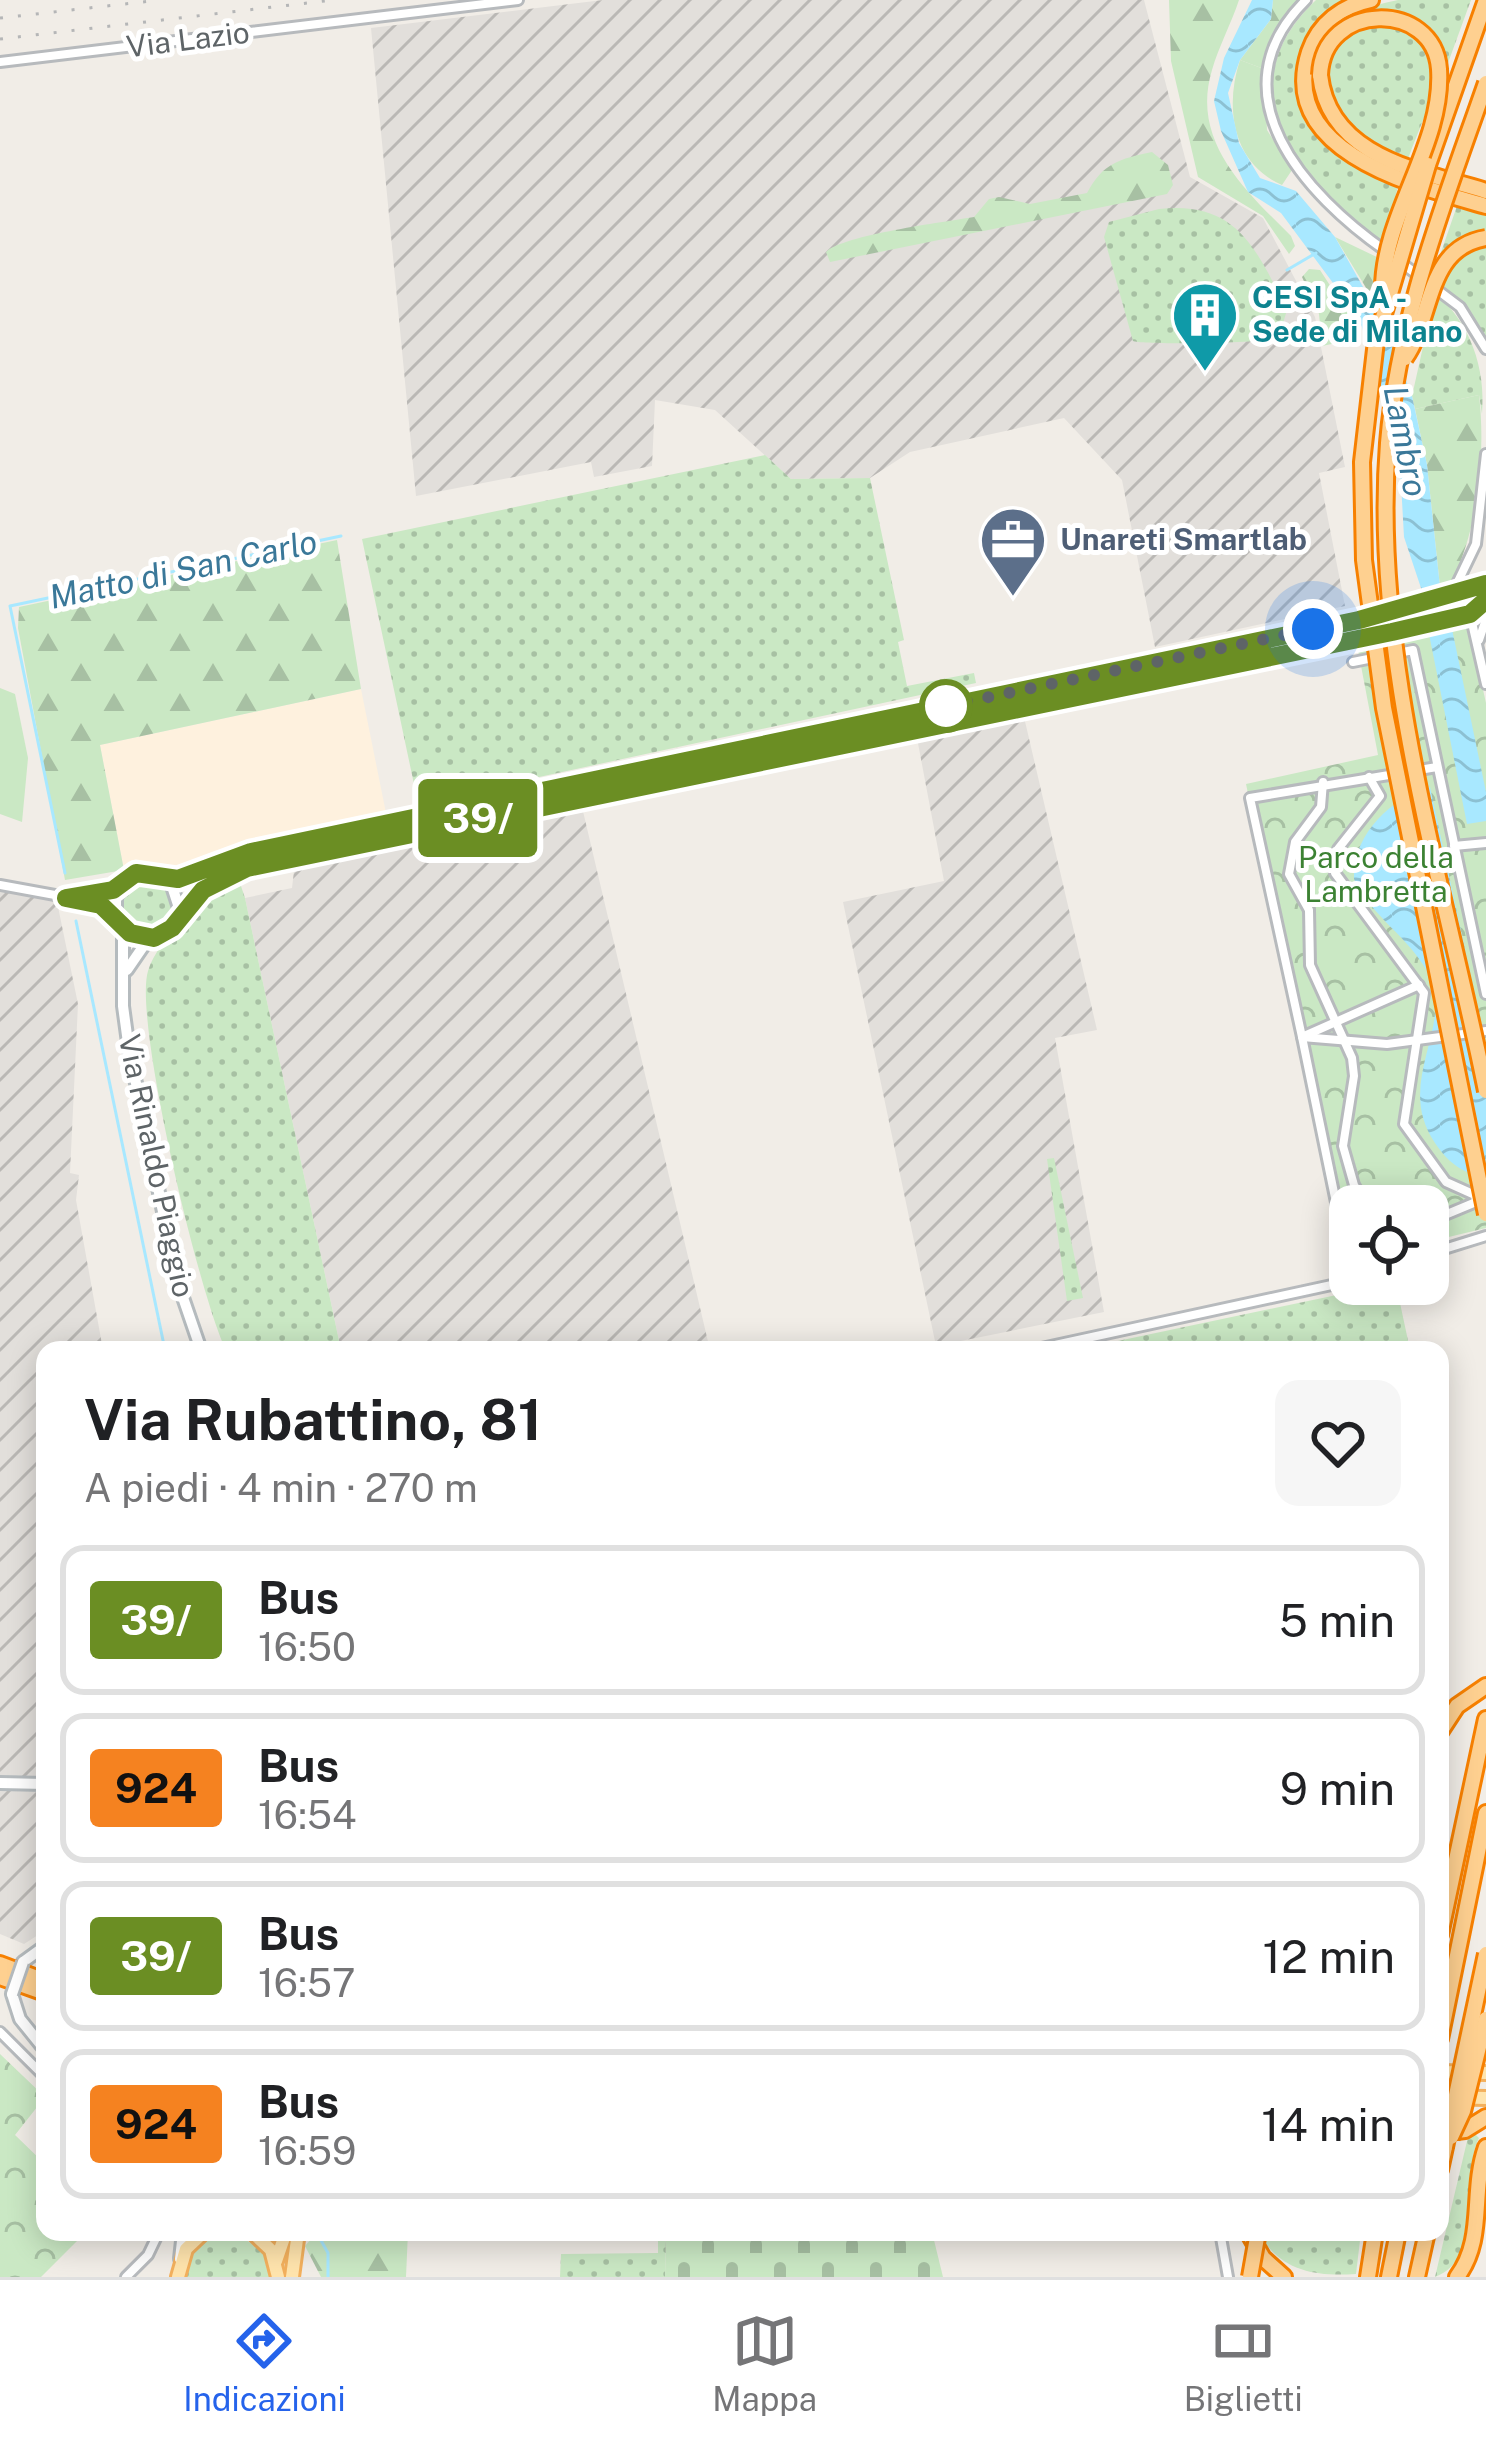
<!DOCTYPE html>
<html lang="it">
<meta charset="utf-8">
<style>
:root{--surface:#fff;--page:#f6f6f6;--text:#202124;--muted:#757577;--line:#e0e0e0;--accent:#2563eb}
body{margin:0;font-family:"Public Sans",sans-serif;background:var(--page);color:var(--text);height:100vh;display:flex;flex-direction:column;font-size:45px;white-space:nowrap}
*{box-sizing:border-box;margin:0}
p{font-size:39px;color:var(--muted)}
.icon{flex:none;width:66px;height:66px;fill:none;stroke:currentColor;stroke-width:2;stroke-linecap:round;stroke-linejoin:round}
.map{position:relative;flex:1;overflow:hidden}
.details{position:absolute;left:36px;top:1341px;width:1413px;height:900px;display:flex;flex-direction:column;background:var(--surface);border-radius:24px;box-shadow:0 6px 30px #0003}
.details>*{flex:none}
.badge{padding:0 24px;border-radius:9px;font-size:42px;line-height:78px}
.fabs{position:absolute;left:1329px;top:1185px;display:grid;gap:24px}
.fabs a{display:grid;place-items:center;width:120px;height:120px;border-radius:24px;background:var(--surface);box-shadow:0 6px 30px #0003;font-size:60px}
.you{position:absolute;width:60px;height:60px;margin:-30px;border:9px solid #fff;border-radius:50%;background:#1a73e8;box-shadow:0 0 0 18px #1a73e833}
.map>.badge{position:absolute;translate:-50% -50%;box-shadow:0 0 0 6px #fff}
.round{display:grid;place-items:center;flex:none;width:126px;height:126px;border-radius:24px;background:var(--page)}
.headline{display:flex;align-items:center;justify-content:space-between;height:204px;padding:0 48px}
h1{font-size:57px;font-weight:700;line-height:90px}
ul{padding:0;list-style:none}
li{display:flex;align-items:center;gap:36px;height:150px;margin:0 24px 18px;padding:0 24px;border:6px solid var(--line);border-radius:24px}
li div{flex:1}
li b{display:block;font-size:45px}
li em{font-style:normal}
li .badge{min-width:132px;font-weight:700;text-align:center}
.tabs{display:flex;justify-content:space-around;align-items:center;height:168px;border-top:3px solid var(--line);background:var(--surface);font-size:33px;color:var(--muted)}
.tabs a{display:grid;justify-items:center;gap:6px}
.tabs .on{color:var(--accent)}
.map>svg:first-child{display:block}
</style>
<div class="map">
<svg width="1486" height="2277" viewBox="0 0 1486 2277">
<defs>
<pattern id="industrial-furrows" width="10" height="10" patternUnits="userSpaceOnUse" patternTransform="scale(3)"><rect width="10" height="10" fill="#e2dfdb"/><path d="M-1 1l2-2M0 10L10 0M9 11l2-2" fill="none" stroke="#bab8b5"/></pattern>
<pattern id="grass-dots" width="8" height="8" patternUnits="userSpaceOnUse" patternTransform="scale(3)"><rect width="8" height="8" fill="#cae8c4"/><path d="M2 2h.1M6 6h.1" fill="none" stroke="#a7c0a3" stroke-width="1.8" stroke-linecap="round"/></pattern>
<pattern id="forest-firs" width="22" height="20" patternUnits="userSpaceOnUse" patternTransform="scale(3)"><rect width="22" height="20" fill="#cae8c4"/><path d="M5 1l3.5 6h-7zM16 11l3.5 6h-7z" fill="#a7c0a3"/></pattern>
<pattern id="cemetery-stones" width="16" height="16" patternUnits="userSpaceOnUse" patternTransform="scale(3)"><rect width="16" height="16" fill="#cae8c4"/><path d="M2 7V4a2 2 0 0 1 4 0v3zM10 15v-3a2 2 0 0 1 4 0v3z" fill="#a7c0a3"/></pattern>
<pattern id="park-crowns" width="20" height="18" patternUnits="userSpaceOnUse" patternTransform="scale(3)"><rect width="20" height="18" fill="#cae8c4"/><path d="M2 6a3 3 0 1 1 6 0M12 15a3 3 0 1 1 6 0" fill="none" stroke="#a7c0a3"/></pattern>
<pattern id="water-waves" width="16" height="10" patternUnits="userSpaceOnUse" patternTransform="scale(3)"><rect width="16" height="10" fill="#a8e8ff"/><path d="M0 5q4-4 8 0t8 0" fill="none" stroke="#8cc0d2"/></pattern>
</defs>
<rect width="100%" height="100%" fill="#f1ede7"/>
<!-- commercial -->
<polygon fill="#fef1de" points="361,689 386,813 260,839 179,873 152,865 124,870 100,745"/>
<!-- industrial -->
<g fill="url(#industrial-furrows)">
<polygon points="603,0 1144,0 1190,177 1263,218 1315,317 1345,467 1319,473 1345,606 1155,647 1122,480 1064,418 910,452 870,478 791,479 715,410 655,400 652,466 594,477 591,462 416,496 371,28"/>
<polygon points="1024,717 1097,1030 1055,1038 1104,1312 936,1346 843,902 944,881 917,738"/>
<polygon points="582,807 710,1350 341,1350 245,898 292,888 294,871"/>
<polygon points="0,885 56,897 78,1004 70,1173 79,1175 76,1200 103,1350 45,1350 38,1935 24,1944 0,1934"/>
</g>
<!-- grass -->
<g fill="url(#grass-dots)">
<path d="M1316,0H1351L1320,22L1305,101L1364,169L1398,186L1384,245C1310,188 1216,95 1316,0Z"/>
<path d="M1398,0H1471L1444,74C1413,0 1198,80 1403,173L1402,179C1307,128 1255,27 1398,0Z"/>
<path d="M1403,21C1452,80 1429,99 1406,165C1370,146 1316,111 1325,62C1327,52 1339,37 1344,28Z"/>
<polygon points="1458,203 1486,210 1486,232 1456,242 1439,258"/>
<path d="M1159,209C1238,200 1257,251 1287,310L1281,330C1276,334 1271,338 1264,340C1254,343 1141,345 1133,341L1104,237L1109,222Z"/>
<polygon points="1486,243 1486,341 1471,315 1438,283 1465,249"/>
<path d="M1435,293C1470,322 1486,368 1482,414L1479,395L1415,409L1412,396Z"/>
<polygon points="765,455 791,479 870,478 904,640 898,642 907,686 974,673 976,683 418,803 362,539"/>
<polygon points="1338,631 1338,635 250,862 249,857"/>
<circle cx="148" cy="905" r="25"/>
<path d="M240,883L245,898L341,1350H226C200,1298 133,1020 148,971C158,937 208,895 240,883Z"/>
<polygon points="1054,1158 1083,1298 1067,1301 1047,1159"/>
<polygon points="1389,1284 1396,1284 1410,1350 1075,1350"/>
<path d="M1474,2133L1479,2138C1459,2178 1486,2258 1435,2277L1468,2137Z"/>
<polygon points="658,2232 666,2232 665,2277 560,2277 561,2254 658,2253"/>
<path d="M1258,2232H1361L1356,2274C1313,2277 1279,2270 1258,2232Z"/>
<polygon points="236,2233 265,2253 272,2277 186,2277 187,2263 201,2243"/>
</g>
<!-- forest -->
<g fill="url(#forest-firs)">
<path d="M1169,0H1239C1231,24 1219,46 1212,70C1190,142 1247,192 1291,236L1295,246L1289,254L1263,216L1198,177L1171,61Z"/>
<polygon points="1273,0 1304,0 1281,23 1264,69 1240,60 1271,19"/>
<path d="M1152,152L1168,165L1173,185L1167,194L830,262L826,252C843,235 944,222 974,217L989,199L999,197L1030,204L1087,193C1103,163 1119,159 1152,152Z"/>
<polygon points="1335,237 1381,259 1371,296"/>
<polygon points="1309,269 1320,270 1355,324 1351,340 1322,346 1319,314 1302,277"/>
<path d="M1479,395C1486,455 1478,530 1451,583L1440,587L1427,465L1415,409Z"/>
<polygon points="337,540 361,689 100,745 124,870 65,880 18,628 19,607"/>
<polygon points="317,2232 408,2232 406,2277 321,2277 305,2246"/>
</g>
<!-- cemetery -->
<polygon fill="url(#cemetery-stones)" points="666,2232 932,2232 943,2277 665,2277"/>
<!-- park -->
<g fill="url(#park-crowns)">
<polygon points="1469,627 1486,703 1486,1228 1428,1242 1428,1206 1350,1206 1350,1261 1345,1262 1246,784 1378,755 1358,650"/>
<polygon points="0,2054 45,2097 15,2135 45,2164 45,2232 86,2232 41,2277 0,2277"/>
</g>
<!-- garden -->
<g fill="#cae8c4">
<path d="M1240,60L1264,69L1267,130L1292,170L1282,185C1233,164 1224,108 1240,60Z"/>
<polygon points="0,688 15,694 28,758 22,822 0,814"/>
</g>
<!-- water -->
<g fill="url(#water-waves)">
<polygon points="1252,0 1273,0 1271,19 1240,60 1228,93 1239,143 1260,178 1296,191 1335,237 1385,326 1412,396 1427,465 1440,587 1422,591 1404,537 1399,447 1359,318 1281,213 1248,192 1221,131 1214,101 1224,58"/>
<polygon points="1452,629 1486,792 1486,821 1467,824 1429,634"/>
<path d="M1430,787L1486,1047V1179C1462,1172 1449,1164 1435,1143C1393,1081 1456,1027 1428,973C1410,938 1370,915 1354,879C1352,835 1391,798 1430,787Z"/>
</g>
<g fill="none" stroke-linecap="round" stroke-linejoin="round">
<!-- stream -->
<g stroke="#a8e8ff" stroke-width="3">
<polyline points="1287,270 1316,253"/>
<polyline points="65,873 10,606 341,536"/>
<polyline points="76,921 165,1350"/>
<polyline points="318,2235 328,2253 328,2277"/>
</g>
<!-- street casing -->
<g stroke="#b7babd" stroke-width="14">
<g id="street">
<path d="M1306,0C1212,93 1305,195 1387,252"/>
<polyline points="0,62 518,0"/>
<polyline points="1399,261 1460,307 1486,349"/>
<polyline points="1451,596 1476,544 1486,454"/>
<polyline points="1470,614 1486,684"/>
<polyline points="1479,640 1486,619"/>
<polyline points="1353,662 1413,650 1486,994"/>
<polyline points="1437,767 1250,798 1302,1037 1387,1044 1486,1031"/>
<polyline points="1369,777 1380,796 1338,849 1335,873 1424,993 1404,1124 1446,1182 1475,1195 1476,1202 1428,1222"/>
<polyline points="1323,782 1321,807 1295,842 1289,874 1309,910 1310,965 1352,1058 1354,1076 1343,1146 1354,1185 1367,1206"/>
<polyline points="1454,846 1486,843"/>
<polyline points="0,885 93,902 115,917"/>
<polyline points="74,896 121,886"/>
<polyline points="1346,1251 1302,1037 1419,985"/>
<polyline points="1349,1251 1350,1270"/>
<polyline points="1428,1254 1486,1236"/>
<polyline points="1032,1350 1350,1281"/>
<polyline points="0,2032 45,2077"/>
<polyline points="1220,2232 1228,2277"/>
<polyline points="126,2277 148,2255 159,2232"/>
</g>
</g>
<!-- secondary casing -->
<g stroke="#b5bbbe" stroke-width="16">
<g id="secondary">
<path d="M1486,584L1359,620L251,852L185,878L137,873L116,896V918C153,968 171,918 196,896C211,882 229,875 247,868C575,792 905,733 1233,664C1292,652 1446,634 1486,600"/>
<polyline points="170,880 180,911"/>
<polyline points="123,926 123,1006 129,1050 178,1283 201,1350"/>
<polyline points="127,970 149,938"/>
<polyline points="0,1783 45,1784"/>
<polyline points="23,1962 45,1946"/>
<polyline points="12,1994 20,2019 45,2050"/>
<polyline points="180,2259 183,2232"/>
</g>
</g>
<!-- primary casing -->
<g stroke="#f3b05d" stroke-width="18">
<g id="primary">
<polyline points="1440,2072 1486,2073"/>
<polyline points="1440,2097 1486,2098"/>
<polyline points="252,2232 271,2250 278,2277"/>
<polyline points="276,2261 286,2232"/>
<polyline points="178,2277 186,2249 204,2232"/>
<polyline points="292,2277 298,2232"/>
</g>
</g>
<!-- highway casing -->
<g stroke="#f78000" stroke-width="20">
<g id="highway">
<path d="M1371,0C1342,6 1319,23 1309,52C1276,154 1420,187 1486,206"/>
<path d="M1320,75C1329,158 1422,171 1486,191"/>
<polyline points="1428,165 1486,0"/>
<polyline points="1440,1732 1457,1706 1486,1686"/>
<polyline points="1440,1935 1486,1719"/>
<polyline points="0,1964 45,1981"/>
<polyline points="0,1977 45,1993"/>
<polyline points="1440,2039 1486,1813"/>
<polyline points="1440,2133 1465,2130 1486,2117"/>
<polyline points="1440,2170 1445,2147"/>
<polyline points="1248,2232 1263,2258 1284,2277"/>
<polyline points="1368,2277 1375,2232"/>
<polyline points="1389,2277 1398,2232"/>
<polyline points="1417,2277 1427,2232"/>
<path d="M1457,2277C1486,2238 1470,2193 1486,2147"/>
</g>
</g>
<!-- street -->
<use href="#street" stroke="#fff" stroke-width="8"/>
<!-- secondary -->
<use href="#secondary" stroke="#fff" stroke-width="10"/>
<!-- primary -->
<use href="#primary" stroke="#ffe4ad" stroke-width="12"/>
<!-- highway -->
<use href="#highway" stroke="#fed090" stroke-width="14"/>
<!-- rail -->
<g stroke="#b5b6b7" stroke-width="3" stroke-dasharray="3 15" stroke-linecap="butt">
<polyline points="0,18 160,0"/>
<polyline points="0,39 333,0"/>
</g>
<!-- secondary-bridge casing -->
<g stroke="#b5bbbe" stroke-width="16" stroke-linecap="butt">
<polyline id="secondary-bridge" points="12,1994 23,1962"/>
</g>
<!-- highway-bridge casing -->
<g stroke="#f78000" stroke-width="20" stroke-linecap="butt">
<g id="highway-bridge">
<path d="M1320,75C1323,1 1434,0 1439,69C1444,145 1382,215 1383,291"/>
<path d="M1486,83C1445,201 1398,318 1388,443C1371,658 1444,882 1486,1091"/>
<polyline points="1428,165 1376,341 1362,462 1364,560 1384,708 1486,1214"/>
<path d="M1405,358C1434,317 1425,248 1486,238"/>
<polyline points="1451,2137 1463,2111 1486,2019"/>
<polyline points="1445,2147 1486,1954"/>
<polyline points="1250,2277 1258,2232"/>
</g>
</g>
<!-- secondary-bridge -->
<use href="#secondary-bridge" stroke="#fff" stroke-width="10"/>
<!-- highway-bridge -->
<use href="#highway-bridge" stroke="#fed090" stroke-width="14"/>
</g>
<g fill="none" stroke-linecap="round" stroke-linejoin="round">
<!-- line casing -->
<g stroke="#fff" stroke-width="27">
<polyline id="line" points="1486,584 1359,620 251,852 178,879 136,873 113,890 66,898 101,905 130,933 154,938 172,928 203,890 247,868 1392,632 1470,614 1486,600"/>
</g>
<!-- line -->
<use href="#line" stroke="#6b8e23" stroke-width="18"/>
<!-- walk -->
<polyline stroke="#5e6467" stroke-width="12" stroke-dasharray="0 21.6" points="946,706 1313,629"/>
</g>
<!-- icons -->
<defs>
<g id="building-pin" transform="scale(3.45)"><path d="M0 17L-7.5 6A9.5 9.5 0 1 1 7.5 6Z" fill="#0f9aa8" stroke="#fff"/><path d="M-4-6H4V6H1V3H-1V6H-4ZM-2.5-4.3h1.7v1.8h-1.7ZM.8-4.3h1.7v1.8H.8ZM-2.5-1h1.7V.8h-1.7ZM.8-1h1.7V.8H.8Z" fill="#fff"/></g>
<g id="office-pin" transform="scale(3.45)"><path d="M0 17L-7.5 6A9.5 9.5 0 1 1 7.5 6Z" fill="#5c6f8a" stroke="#fff"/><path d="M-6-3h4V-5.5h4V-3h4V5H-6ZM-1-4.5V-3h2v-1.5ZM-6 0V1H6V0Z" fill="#fff"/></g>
</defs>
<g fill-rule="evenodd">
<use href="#building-pin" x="1205" y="315"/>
<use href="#office-pin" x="1013" y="540"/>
</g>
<!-- markers -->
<circle fill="#fff" stroke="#6b8e23" stroke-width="6" cx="946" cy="706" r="24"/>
<g text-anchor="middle" stroke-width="10" stroke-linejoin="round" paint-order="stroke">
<!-- street labels -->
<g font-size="30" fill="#5e6467" stroke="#fff">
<text transform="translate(188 40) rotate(-7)" y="10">Via Lazio</text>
<text transform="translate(156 1166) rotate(78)" y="10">Via Rinaldo Piaggio</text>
</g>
<!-- culture labels -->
<g font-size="30" font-weight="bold" fill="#0d838f" stroke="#fff" text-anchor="start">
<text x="1252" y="308">CESI SpA -<tspan x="1252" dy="34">Sede di Milano</tspan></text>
</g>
<!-- service labels -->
<g font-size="30" font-weight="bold" fill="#4e5e75" stroke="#fff" text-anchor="start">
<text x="1060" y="550">Unareti Smartlab</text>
</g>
<!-- park labels -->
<g font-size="30" fill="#3c8233" stroke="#fff">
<text x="1376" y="868">Parco della<tspan x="1376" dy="34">Lambretta</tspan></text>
</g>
<!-- water labels -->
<g font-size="33" font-style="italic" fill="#3a7899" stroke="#fff">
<text transform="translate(1406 441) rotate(79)" y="12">Lambro</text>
<text transform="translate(183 569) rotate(-12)" y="12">Matto di San Carlo</text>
</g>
</g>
</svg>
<div class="fabs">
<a><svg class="icon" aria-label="locate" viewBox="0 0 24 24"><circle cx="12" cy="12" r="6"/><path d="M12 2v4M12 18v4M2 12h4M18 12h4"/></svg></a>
</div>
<div class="you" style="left:1313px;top:629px"></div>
<b class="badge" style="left:478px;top:818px;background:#6b8e23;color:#fff">39/</b>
<section class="details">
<div class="headline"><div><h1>Via Rubattino, 81</h1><p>A piedi · 4 min · 270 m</p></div><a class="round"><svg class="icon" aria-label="heart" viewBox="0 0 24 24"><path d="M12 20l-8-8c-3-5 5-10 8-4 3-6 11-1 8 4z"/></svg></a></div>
<ul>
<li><span class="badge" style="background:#6b8e23;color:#fff">39/</span><div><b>Bus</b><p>16:50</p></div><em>5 min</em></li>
<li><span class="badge" style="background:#f58220;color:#111">924</span><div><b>Bus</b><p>16:54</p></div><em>9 min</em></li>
<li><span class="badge" style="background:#6b8e23;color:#fff">39/</span><div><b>Bus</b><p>16:57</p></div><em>12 min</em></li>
<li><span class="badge" style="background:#f58220;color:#111">924</span><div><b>Bus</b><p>16:59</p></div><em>14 min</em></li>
</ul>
</section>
</div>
<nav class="tabs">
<a class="on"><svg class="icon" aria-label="directions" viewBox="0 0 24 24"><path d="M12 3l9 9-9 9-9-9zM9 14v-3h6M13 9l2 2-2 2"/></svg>Indicazioni</a>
<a><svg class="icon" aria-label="map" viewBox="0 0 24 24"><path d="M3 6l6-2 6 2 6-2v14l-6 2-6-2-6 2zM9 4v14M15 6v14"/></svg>Mappa</a>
<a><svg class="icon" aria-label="tickets" viewBox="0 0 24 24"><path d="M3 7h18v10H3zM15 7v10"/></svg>Biglietti</a>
</nav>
